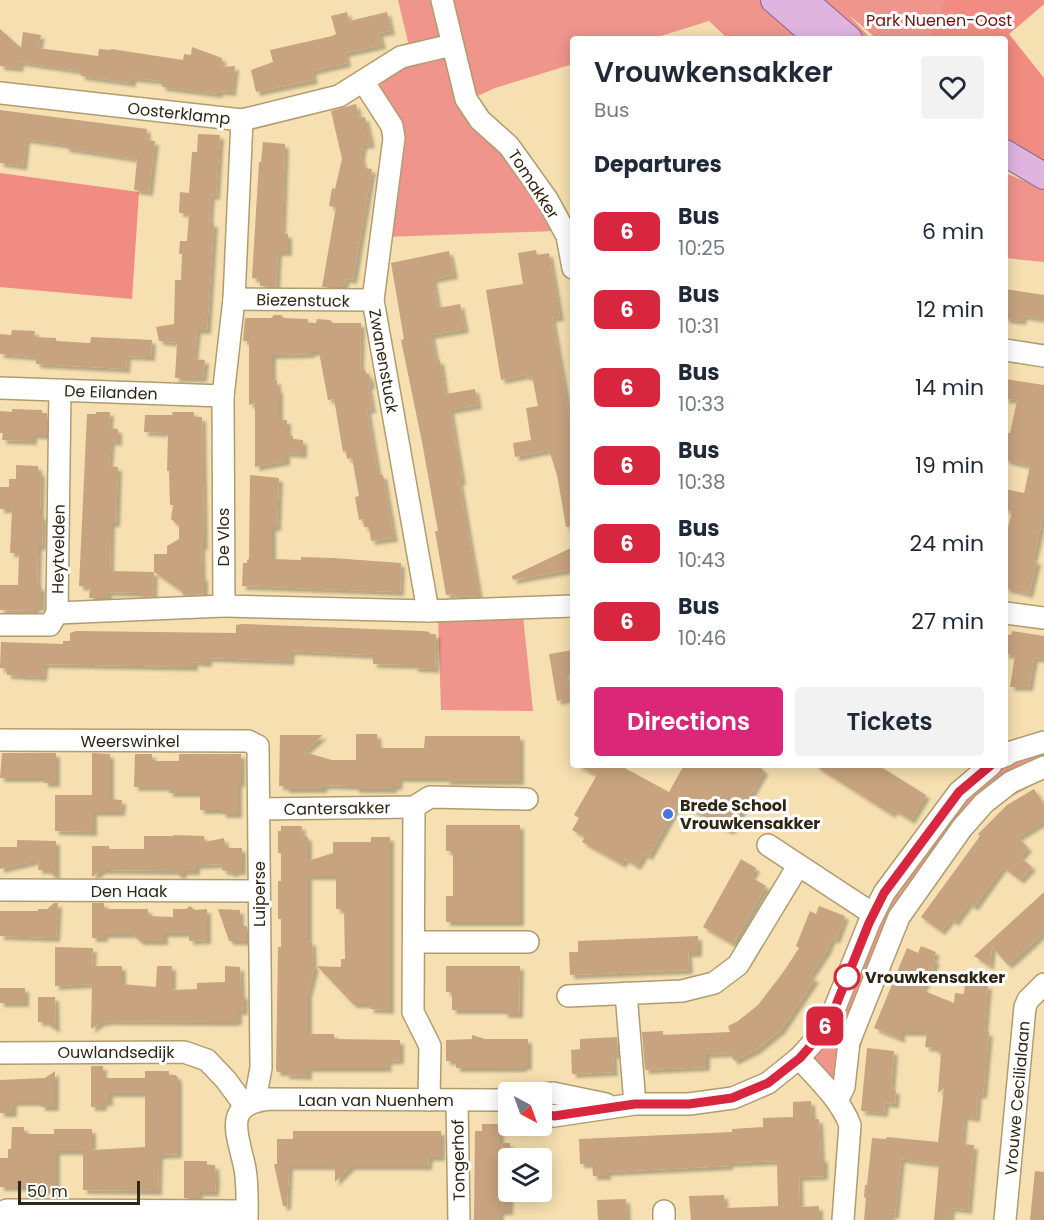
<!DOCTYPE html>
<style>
:root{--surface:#fff;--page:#f2f2f3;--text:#1f2937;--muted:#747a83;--accent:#db2777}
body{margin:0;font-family:Poppins,sans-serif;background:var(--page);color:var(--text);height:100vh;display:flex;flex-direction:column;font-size:22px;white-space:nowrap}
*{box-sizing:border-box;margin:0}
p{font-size:20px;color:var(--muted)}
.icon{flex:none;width:33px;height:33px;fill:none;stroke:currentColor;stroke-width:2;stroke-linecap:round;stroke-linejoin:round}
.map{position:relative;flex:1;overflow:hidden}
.panel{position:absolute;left:570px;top:36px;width:438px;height:732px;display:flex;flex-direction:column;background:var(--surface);border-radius:6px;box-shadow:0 3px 15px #0003}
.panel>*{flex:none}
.badge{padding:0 12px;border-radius:9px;font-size:21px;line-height:39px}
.needle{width:39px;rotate:139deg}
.controls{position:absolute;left:498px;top:1082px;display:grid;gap:12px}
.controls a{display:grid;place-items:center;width:54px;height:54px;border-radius:6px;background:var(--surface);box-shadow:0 3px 15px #0003;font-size:30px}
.scale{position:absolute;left:18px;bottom:15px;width:122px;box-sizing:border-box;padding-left:6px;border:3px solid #2f2715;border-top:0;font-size:16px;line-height:21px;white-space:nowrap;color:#2f2715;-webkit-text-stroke:4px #fff;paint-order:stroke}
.map>.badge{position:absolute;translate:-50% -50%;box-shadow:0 0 0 3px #fff}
h2{padding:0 24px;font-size:22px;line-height:54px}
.round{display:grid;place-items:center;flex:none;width:63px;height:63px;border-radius:6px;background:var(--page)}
.headline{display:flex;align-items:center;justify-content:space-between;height:102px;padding:0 24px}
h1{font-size:28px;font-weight:600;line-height:45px}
.cta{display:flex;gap:12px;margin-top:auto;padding:12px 24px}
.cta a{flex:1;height:69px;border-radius:6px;background:var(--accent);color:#fff;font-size:24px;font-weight:600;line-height:69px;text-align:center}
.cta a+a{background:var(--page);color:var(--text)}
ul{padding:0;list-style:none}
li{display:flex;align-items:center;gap:18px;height:78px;padding:0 24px}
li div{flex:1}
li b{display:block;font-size:22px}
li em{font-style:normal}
li .badge{min-width:66px;font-weight:700;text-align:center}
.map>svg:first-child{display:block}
</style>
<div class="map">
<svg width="1044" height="1220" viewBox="0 0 1044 1220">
<defs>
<filter id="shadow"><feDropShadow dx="4" dy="4" stdDeviation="1.5" flood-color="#0004"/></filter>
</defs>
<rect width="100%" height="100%" fill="#f6e0b1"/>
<!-- green -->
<g fill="#ef958c">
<polygon points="398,0 767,0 811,39 728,39 709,21 651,39 573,39 573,64 495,88 460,104 513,162 556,231 386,237 386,103 379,87 386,76 413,63"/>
<polygon points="813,0 1044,0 1044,4 1003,39 877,39 848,14 871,39 857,39"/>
<polygon points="1005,173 1044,189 1044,262 1005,258"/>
<polygon points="523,616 533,711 441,710 438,619"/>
<polygon points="1044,749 1044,779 1001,802 967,837 906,927 869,1019 841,1113 802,1065 886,899 962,795 993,770"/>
</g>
<!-- forest -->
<g fill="#f08c82">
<polygon points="945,0 1044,0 1044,4 1009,34 1044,78 1044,166 1005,145 1005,39 928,39"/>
<polygon points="0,173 139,192 132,299 0,287"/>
</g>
<!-- building -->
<g fill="#c8a37f" filter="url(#shadow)">
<polygon points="347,12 349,21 387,12 391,31 379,33 382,45 345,53 347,63 312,71 314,80 256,92 251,70 273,62 270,50 332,36 336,34 331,16"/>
<polygon points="0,29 21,48 23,32 41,35 38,48 98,56 99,49 111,50 111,49 183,60 184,54 191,55 192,47 222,58 221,67 235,66 232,92 219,91 219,94 162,87 162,81 132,78 132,83 81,76 81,71 20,62 19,68 0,66"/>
<polygon points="356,104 359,118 365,117 371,144 363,145 361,157 364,168 372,169 353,280 346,279 343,287 322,287 336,207 329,206 332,188 335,189 342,159 331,111"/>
<polygon points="0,110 147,129 146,140 155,141 149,192 134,190 137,159 65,148 66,145 26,139 23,166 0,163"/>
<polygon points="198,134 220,135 216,196 211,195 209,223 214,223 207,330 197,330 194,359 205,360 203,378 175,378 177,343 159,341 156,327 174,324 175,280 181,280 182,254 179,254 180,241 187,241 189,213 179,213 180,192 189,193 192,152 197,152"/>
<polygon points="263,142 285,144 282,233 288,234 288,252 278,252 276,287 260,286 260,279 252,278 259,162 261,162"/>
<polygon points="536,250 537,255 549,253 560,317 552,318 573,439 573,526 566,527 557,475 549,450 515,457 513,443 531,440 526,408 538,406 532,376 527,377 526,375 501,380 486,290 523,284 518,253"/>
<polygon points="449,251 454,275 433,279 438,308 460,304 465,329 431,335 436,361 440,360 445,394 475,389 478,405 450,410 462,481 459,481 479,596 456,597 455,594 446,595 435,531 438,531 422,442 401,340 404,339 391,263"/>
<polygon points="1005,289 1044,295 1044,319 1023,316 1022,321 1005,319"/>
<polygon points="274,315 281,315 284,318 308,319 308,323 316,323 317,319 330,320 333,323 361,323 360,370 365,369 366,373 369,375 371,385 368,386 372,409 367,410 378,475 383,475 394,538 371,541 369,527 364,527 363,519 359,520 355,497 359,496 352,458 347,459 346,451 343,452 334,399 328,400 319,352 311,352 311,354 272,355 272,381 277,380 277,389 279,389 279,420 287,420 287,436 293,436 293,439 303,440 303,454 286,453 286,461 255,467 255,403 249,405 249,341 243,341 245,318 271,318"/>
<polygon points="12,330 35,331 34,337 56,338 56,341 90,343 91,337 152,340 151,357 127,356 126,369 36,364 36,357 0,354 0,334 11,335"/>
<polygon points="1005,379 1044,385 1044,513 1033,560 1037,561 1029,594 1005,588 1005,541 1012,511 1005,510 1005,489 1024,493 1030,466 1005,460 1005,432 1010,433 1017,400 1005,399"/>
<polygon points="12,409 42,410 42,413 47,413 47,435 33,435 33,441 2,440 3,433 0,433 0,411 12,412"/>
<polygon points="96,412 110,412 109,428 118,429 118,442 111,441 109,466 118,467 116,523 111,523 110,571 154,572 154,554 167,554 167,546 179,539 179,526 171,519 173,505 170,505 169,471 167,471 168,433 144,432 145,415 173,415 172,412 194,412 194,417 202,417 204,546 201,546 202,577 204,577 204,594 183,595 183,592 154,572 153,596 141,597 141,593 108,592 108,598 89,598 90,587 79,586 87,414 96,414"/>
<polygon points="16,465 38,466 38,472 41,472 40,510 40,516 43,516 42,546 38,546 37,586 41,586 41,607 35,607 35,611 0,610 0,585 18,585 19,553 10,553 12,509 0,509 0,487 9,487 9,479 16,479"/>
<polygon points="250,475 279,478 277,527 272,527 272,559 301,560 301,557 333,558 401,563 400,592 242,586 243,563 247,563 247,560 249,559"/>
<polygon points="573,547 573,569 513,580 512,576"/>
<polygon points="242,624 423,631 430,632 429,634 436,634 435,669 414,668 414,665 373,664 373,655 291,651 290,661 208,658 208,663 194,662 194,667 44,664 43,677 7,675 7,669 0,668 1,642 63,644 63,641 70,641 70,633 76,631 236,633 236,625"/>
<polygon points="1012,631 1044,636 1044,656 1042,659 1034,658 1029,687 1010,687 1015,655 1005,654 1005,634 1011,635"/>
<polygon points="573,650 573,670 565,671 570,698 557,701 549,654"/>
<polygon points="356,734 377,734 378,748 424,748 425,736 520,736 520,781 446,781 446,778 399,778 398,786 393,786 393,789 355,789 355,786 329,785 323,786 323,789 285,789 285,786 279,786 280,735 323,735 304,752 332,760 356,760"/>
<polygon points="2,753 56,753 56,783 44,783 44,778 0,778"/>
<polygon points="92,753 110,754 110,799 122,800 121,812 93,812 93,832 55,831 55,795 92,795"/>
<polygon points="135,754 152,754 152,761 179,761 179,754 241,754 241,783 238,783 238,814 222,814 222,810 200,810 200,793 169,793 169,787 134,787"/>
<polygon points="576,765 619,765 669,792 684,765 758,765 764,771 730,831 679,802 649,856 644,854 637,866 625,859 622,864 582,842 585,837 572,830 579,818 574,815 597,775"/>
<polygon points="814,765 878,765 926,795 911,820 894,810 891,814"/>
<polygon points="1034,789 1044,805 1044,821 1018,837 1028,848 1020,857 1032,867 1020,880 1003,867 974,907 969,903 955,922 951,919 941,931 921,917 980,836 978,834 1007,805"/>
<polygon points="446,825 520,825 520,922 446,922 446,896 453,896 453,851 446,851"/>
<polygon points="281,826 302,826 301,835 308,837 308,861 333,853 333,842 371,842 371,837 390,837 390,1010 370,1009 370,1004 353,1004 317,966 341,967 341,959 345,959 344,909 336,909 336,876 308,876 308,941 312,942 313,966 315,966 308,994 308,1034 334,1034 334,1039 400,1040 400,1060 387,1061 388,1068 308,1068 308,1076 285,1075 285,1072 277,1072 276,1069 278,947 281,947 281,919 278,919 278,881 281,881 281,853 278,853 278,831 281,831"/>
<polygon points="173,835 204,836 205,842 224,838 226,848 242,848 242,871 235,871 234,873 222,870 222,864 196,865 196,871 184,871 180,876 175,871 109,870 102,870 92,877 92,846 109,846 109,849 144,849 144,836 174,836"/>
<polygon points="17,840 56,841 56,877 47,870 38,870 39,860 0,869 0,847 17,847"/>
<polygon points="741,859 756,868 751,877 766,886 733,944 703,927"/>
<polygon points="1044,892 1044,932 1026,949 1008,965 992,947 990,966 974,956"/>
<polygon points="54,903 58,903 56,938 0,936 0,911 38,911 38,909 47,909"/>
<polygon points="92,903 104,903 104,909 148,909 148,916 173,917 173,909 186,909 190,906 195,910 207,909 207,940 189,941 189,933 164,933 164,941 140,941 132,934 104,934 104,938 92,938"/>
<polygon points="819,906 845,916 836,940 832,938 827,950 810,976 815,979 781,1030 756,1050 734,1061 730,1053 706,1054 706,1067 645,1070 642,1032 663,1031 663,1035 730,1032 728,1026 738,1021 758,1005 784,971 799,948 796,946 810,911 816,914"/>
<polygon points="218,909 240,910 240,926 247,926 247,941 229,941"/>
<polygon points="698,936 698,953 688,953 689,970 570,975 569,952 578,952 578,941"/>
<polygon points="921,946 936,952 933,959 936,961 922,990 954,1003 955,993 964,994 965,983 988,985 984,1032 989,1032 983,1095 978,1094 976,1118 964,1116 962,1144 974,1145 968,1210 951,1208 950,1220 934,1220 939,1164 901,1159 895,1215 890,1214 890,1220 864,1220 866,1198 864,1197 865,1185 867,1185 872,1138 886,1139 887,1137 938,1142 944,1088 938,1093 941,1052 935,1051 935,1048 925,1047 927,1032 901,1032 901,1039 874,1028 907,948 918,953"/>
<polygon points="55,947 93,948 92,966 122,966 122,984 156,987 157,966 172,966 172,990 197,989 197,983 225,982 225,966 240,967 241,995 244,995 244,1011 238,1011 238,1021 235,1021 235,1022 109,1021 101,1022 91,1029 92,984 55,986"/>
<polygon points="446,966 520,966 519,1014 504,1014 504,1010 452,1010 452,992 446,992"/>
<rect x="0" y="988" width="25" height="15"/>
<polygon points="38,997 55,997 56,1029 45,1022 38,1022"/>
<polygon points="472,1035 485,1039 528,1039 528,1066 523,1066 523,1068 456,1068 456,1061 446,1061 446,1040 472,1039"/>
<polygon points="617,1037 618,1054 613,1055 614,1072 572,1074 571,1050 580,1049 580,1039"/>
<polygon points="867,1048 894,1051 891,1090 896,1090 895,1104 885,1103 884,1113 861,1111"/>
<polygon points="91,1066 103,1066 103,1078 145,1078 145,1071 169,1071 169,1075 176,1075 178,1078 178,1154 159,1155 158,1191 83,1190 83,1151 56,1151 56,1190 27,1190 27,1187 0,1187 0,1158 8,1158 8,1149 11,1149 12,1127 24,1127 24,1134 54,1134 54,1129 92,1129 92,1150 145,1147 145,1093 109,1093 109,1102 103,1102 103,1107 91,1107"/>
<polygon points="55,1071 55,1107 41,1107 41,1102 13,1102 13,1113 0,1113 0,1080 45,1078"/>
<polygon points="811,1101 812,1119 819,1119 821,1158 824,1158 824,1176 799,1177 800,1207 819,1206 819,1220 691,1220 689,1196 724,1195 725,1208 778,1206 777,1161 729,1163 729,1166 607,1172 607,1176 593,1176 592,1164 580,1164 579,1139 732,1132 732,1129 763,1127 763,1118 793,1117 793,1102"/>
<polygon points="482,1124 500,1124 500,1143 510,1143 509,1211 500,1211 500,1220 474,1220 475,1131 482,1131"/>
<polygon points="293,1131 441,1131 441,1157 429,1157 428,1166 351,1166 335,1182 335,1166 289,1166 287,1206 283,1206 274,1164 277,1164 277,1139 293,1139"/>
<polygon points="184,1161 207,1161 207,1165 215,1165 216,1179 215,1192 199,1192 199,1198 184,1198"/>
<polygon points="1035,1171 1044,1172 1044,1220 1030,1220"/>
<polygon points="626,1199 627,1220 598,1220 597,1200"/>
</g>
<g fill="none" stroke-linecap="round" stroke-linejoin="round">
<!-- minor casing -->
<g stroke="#b09c6f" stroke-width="24">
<g id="minor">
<polyline points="442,0 466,99 480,120 509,146 547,199 567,236 573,268"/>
<polyline points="363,81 392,126 394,138 373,300 428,611"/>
<polyline points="0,93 242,120 339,96 401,57 452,45"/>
<polyline points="242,120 234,299 223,396 224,606 428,611 573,606"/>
<polyline points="234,299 373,300"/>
<polyline points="1005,350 1044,356"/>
<polyline points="0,388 223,396"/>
<polyline points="60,390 57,613 224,606"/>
<polyline points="1005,613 1044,618"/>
<polyline points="0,625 50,625 57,613"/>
<polyline points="0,740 248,741 258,746 261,1068 255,1100"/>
<polyline points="1005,756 1011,752 1044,742"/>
<polyline points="414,807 413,1012 430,1046 429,1100"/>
<polyline points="259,809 414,807 430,797 527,799"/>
<polyline points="768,845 873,914"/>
<polyline points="0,890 258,891"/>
<polyline points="414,942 528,942"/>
<polyline points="626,993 635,1104"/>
<polyline points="568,996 682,991 714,983 738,965 798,866"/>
<polyline points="0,1053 184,1052 207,1060 226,1080 245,1106"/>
<path d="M799,1058C818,1079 840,1099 850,1125L843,1220"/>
<polyline points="542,1094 553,1093 606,1104"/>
<polyline points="457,1100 459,1220"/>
<polyline points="837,1101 844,1087 849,1042 899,917 962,828 984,803 1011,782 1044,767"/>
<polyline points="542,1113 554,1116 635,1104 689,1104 733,1098 768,1083 799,1058 820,1035 834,1010 869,923 884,893 959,792 991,765"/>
<polyline points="664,1211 664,1220"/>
<polyline points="0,1213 7,1210 247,1211"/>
<path d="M247,1220C247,1204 248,1185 245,1169C239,1136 220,1104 270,1099L496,1100L508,1099"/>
<polyline points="1005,1220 1025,1007 1028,1000 1044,984"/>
</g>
</g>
<!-- major casing -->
<g stroke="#93638b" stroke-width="28">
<g id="major">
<polyline points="774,0 819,39"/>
<polyline points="804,0 849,39"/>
<polyline points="1005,153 1044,176"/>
</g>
</g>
<!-- minor -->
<use href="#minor" stroke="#fff" stroke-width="21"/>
<!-- major -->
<use href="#major" stroke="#dfb5e0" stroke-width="26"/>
</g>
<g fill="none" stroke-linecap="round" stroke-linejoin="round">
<!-- line casing -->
<g stroke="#fff" stroke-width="14">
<polyline id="line" points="542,1113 554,1116 635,1104 689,1104 732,1098 768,1083 800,1058 820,1035 834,1010 869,923 884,893 959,792 991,765"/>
</g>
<!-- line -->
<use href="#line" stroke="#d7263d" stroke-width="9"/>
</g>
<!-- markers -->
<circle fill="#4973e5" stroke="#fff" stroke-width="2" cx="668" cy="814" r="6"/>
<circle fill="#fff" stroke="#d7263d" stroke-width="3" cx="847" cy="977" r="12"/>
<g text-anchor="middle" stroke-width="6" stroke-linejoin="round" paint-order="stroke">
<!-- park labels -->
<g font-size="16" fill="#6d1414" stroke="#fff">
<text x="939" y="26">Park Nuenen-Oost</text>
</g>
<!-- street labels -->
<g font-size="16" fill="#2f2715" stroke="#fff">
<text transform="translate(179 113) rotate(6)" y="6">Oosterklamp</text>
<text transform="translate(534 184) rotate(57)" y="6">Tomakker</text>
<text transform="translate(303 300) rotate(1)" y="6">Biezenstuck</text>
<text transform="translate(384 361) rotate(80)" y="6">Zwanenstuck</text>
<text transform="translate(111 392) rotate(2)" y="6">De Eilanden</text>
<text transform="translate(223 537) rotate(-90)" y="6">De Vlos</text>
<text transform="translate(58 549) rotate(-89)" y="6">Heytvelden</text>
<text x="130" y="747">Weerswinkel</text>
<text transform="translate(337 808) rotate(-1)" y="6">Cantersakker</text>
<text x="129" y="897">Den Haak</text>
<text transform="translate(259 894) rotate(-90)" y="6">Luiperse</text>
<text x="116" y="1058">Ouwlandsedijk</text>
<text transform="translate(1017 1098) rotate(-85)" y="6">Vrouwe Cecilialaan</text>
<text x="376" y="1106">Laan van Nuenhem</text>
<text transform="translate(458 1160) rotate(-91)" y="6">Tongerhof</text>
</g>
<!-- poi labels -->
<g font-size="16" font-weight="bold" fill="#2f2715" stroke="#fff" text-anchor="start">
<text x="680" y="811">Brede School<tspan x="680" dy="18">Vrouwkensakker</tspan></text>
</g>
<!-- stop labels -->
<g font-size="16" font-weight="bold" fill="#2f2715" stroke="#fff" text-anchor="start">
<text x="865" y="983">Vrouwkensakker</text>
</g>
</g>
</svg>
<div class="controls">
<a><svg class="needle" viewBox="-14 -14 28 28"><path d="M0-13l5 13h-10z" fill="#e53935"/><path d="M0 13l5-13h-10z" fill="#747a83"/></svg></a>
<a><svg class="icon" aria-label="layers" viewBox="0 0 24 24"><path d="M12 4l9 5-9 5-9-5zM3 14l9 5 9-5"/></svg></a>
</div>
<div class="scale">50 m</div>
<b class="badge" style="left:825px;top:1026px;background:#d7263d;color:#fff">6</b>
<section class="panel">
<div class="headline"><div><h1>Vrouwkensakker</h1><p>Bus</p></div><a class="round"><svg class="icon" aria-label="heart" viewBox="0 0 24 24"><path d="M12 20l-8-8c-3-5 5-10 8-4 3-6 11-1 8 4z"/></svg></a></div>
<h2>Departures</h2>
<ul>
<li><span class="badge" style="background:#d7263d;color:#fff">6</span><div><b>Bus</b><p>10:25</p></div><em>6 min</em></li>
<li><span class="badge" style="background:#d7263d;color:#fff">6</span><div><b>Bus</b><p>10:31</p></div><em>12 min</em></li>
<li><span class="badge" style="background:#d7263d;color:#fff">6</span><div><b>Bus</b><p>10:33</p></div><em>14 min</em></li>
<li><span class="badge" style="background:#d7263d;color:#fff">6</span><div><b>Bus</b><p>10:38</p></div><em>19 min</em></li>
<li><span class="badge" style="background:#d7263d;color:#fff">6</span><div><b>Bus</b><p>10:43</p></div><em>24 min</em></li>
<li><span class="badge" style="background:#d7263d;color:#fff">6</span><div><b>Bus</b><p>10:46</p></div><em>27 min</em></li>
</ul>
<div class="cta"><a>Directions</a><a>Tickets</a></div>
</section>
</div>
